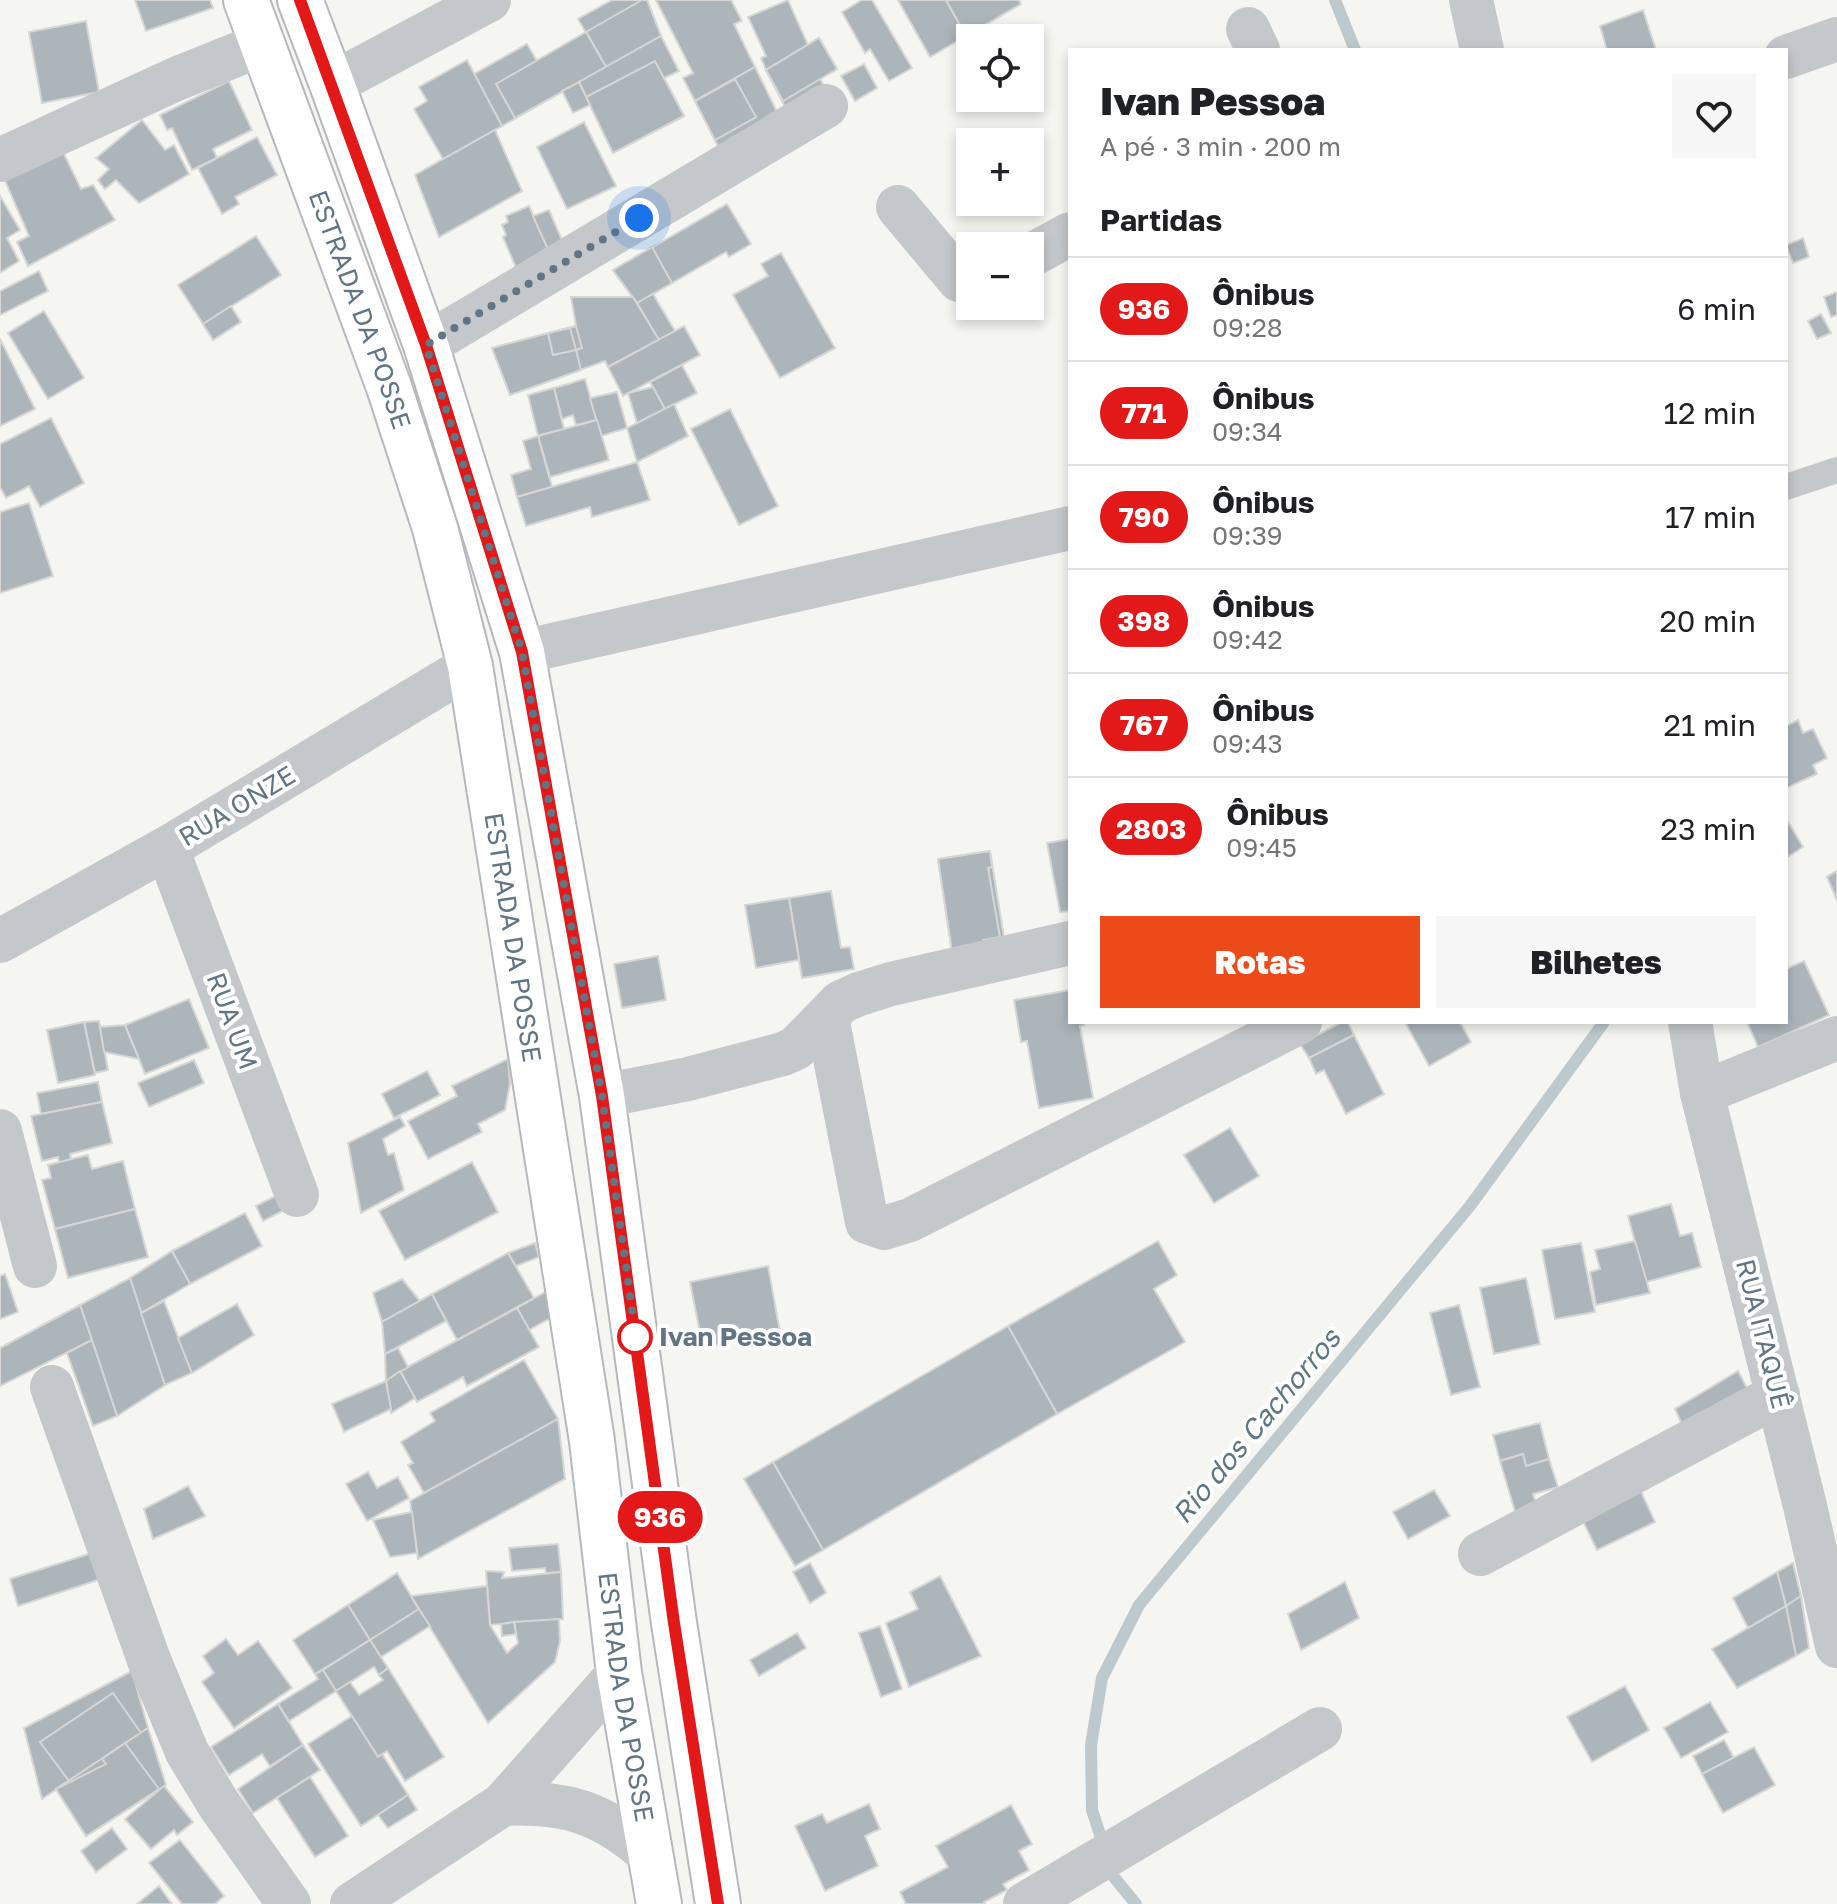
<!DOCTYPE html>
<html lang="pt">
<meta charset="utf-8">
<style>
:root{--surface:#fff;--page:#f6f6f6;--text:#202124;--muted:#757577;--line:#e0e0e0;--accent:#ed4a19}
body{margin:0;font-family:"Golos Text",sans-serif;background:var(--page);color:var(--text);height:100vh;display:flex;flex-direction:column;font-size:30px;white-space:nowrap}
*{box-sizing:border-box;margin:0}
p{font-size:26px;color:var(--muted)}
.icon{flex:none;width:44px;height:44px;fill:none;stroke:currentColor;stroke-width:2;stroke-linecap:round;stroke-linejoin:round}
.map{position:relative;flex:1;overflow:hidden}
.details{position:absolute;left:1068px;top:48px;width:720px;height:976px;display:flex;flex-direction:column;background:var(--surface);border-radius:0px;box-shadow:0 4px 12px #0003}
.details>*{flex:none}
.badge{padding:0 16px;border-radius:26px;font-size:28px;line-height:52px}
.fabs{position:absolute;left:956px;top:24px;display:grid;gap:16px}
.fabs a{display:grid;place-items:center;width:88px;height:88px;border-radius:0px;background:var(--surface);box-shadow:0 4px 12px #0003;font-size:40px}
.you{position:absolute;width:40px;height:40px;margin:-20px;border:6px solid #fff;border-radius:50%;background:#1a73e8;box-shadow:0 0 0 12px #1a73e833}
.map>.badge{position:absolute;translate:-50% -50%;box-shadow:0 0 0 4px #fff}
h2{padding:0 32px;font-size:30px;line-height:72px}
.round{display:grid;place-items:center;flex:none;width:84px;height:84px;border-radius:0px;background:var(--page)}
.headline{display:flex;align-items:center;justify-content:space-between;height:136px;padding:0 32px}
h1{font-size:38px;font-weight:800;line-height:60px}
.button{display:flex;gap:16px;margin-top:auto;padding:16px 32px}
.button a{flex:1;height:92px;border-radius:0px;background:var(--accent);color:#fff;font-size:32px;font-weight:800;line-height:92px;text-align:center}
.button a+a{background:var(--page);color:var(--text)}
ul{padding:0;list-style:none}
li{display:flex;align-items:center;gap:24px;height:104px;padding:0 32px;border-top:2px solid var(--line)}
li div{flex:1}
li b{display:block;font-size:30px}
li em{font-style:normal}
li .badge{min-width:88px;font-weight:700;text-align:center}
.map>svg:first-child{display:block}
</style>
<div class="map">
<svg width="1837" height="1904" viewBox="0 0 1837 1904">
<rect width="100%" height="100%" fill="#f5f5f1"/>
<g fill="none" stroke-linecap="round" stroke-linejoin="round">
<!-- stream -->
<g stroke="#bec9ce" stroke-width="12">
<polyline points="1335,0 1355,50"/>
<polyline points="1104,1847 1092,1810 1091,1745 1102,1678 1139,1605 1470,1206 1604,1022"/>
<polyline points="1109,1864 1113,1876 1136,1904"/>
</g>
</g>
<!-- building -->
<g fill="#acb5ba" stroke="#d6d6d4" stroke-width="2">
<polygon points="135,0 210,0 213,8 146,31"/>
<polygon points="612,0 647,0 661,36 606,67 578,19"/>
<polygon points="642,0 647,0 661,36 606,67 586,32"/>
<polygon points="656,0 731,0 742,21 734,24 755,67 695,101 683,78 693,73"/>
<polygon points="788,0 808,45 766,70 761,58 766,56 748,17"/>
<polygon points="862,0 872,0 912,68 889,81 870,49 865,53 842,12"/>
<polygon points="898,0 946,0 966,36 930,57"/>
<polygon points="946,0 1019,0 1021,4 966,36"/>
<polygon points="1643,10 1656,50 1607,50 1600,26"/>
<polygon points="86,21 99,92 42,103 29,32"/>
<polygon points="586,32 606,67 502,126 474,74 527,44 537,61"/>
<polygon points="586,32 606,67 515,118 496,84"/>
<polygon points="661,36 679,71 664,78 684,116 613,153 579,82"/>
<polygon points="819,38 837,69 820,79 833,102 795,126 766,70"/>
<polygon points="819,38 837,69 783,101 766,70"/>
<polygon points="467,60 502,126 443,159 414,109 427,101 419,87"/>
<polygon points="655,61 684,116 613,153 586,97"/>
<polygon points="864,64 877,88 855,101 841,76"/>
<polygon points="755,67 779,116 720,150 695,101"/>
<polygon points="735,79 756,117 715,140 695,101"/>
<polygon points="229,81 252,130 213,149 217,158 192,170 172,128 167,130 160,115"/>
<polygon points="579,82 590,105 573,113 562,91"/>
<polygon points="142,120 165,150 174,145 189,174 139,203 116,180 105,189 98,180 109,169 96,158"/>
<polygon points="584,122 616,186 567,209 537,147"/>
<polygon points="495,130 522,191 439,237 415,175"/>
<polygon points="257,137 277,175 235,197 239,204 222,214 198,168"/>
<polygon points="63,152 81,189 93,185 115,220 28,266 17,242 29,236 3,176"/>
<polygon points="0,196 20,230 7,238 19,261 0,273"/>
<polygon points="727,204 751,244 729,257 726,252 637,303 613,270"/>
<polygon points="529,206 554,263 522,282 503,237 506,235 502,225 508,222 506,216"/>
<polygon points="549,210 568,254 554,263 533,216"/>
<polygon points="256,236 281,275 203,324 178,285"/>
<polygon points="1803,238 1809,257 1793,263 1786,245"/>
<polygon points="652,247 672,283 637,303 613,270"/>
<polygon points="781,253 835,348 780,378 733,295 768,276 761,264"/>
<polygon points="39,271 48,291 0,315 0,291"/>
<polygon points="1837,292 1837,315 1831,317 1824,297"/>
<polygon points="653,294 675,331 659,340 637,303"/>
<polygon points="571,297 633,297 659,340 608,367 605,361 510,395 492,348 576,326"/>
<polygon points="231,306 241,322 213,340 203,324"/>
<polygon points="44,311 84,378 48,399 8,333"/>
<polygon points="1821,314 1831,333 1817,339 1808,321"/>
<polygon points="576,326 582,348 576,350 581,370 510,395 492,348"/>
<polygon points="684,326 700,355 623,396 608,367"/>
<polygon points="570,328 576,350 553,355 548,333"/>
<polygon points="0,339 35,409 0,426"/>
<polygon points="682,365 697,393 665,409 650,382"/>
<polygon points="585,379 597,420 576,425 573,415 562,419 554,388"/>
<polygon points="653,387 665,409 637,423 628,393"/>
<polygon points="554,388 564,429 538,436 528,395"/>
<polygon points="617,392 627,428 601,436 590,398"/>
<polygon points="674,404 688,436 637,462 627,428"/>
<polygon points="730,409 778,506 739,525 691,429"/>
<polygon points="51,418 84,483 40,507 29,486 6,498 0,487 0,444"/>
<polygon points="597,420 609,460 550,477 538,436"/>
<polygon points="538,436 552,487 517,497 511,475 531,469 523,441"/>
<polygon points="637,462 650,500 592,517 590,507 526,526 517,497"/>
<polygon points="29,503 53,576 0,593 0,512"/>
<polygon points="1798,720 1803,733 1813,729 1827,758 1813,765 1817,774 1786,788 1786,726"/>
<polygon points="1786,818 1803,847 1786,858"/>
<polygon points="1070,839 1070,911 1060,912 1047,843"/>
<polygon points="990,851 1007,956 954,965 938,859"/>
<polygon points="990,851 992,867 988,868 1000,937 983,940 986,959 954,965 938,859"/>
<polygon points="1837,871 1837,900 1827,877"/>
<polygon points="1837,871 1837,900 1827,877"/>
<polygon points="831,891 841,948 850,947 854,969 802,978 789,898"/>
<polygon points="789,898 799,960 756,968 745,905"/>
<polygon points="658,956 666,1000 622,1008 614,964"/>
<polygon points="1804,961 1829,1015 1758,1047 1747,1022 1786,1022 1786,969"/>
<polygon points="1070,990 1070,1022 1084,1022 1084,1025 1080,1026 1093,1098 1039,1108 1027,1041 1021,1042 1014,1000"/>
<polygon points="189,999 209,1048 145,1074 125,1025"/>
<polygon points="99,1021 108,1070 95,1073 84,1022"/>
<polygon points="84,1022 95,1075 58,1083 47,1030"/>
<polygon points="1342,1022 1348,1022 1354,1035 1309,1058 1300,1044"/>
<polygon points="1405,1022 1460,1022 1471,1042 1429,1066"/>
<polygon points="125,1025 128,1033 139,1059 104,1052 100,1027"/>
<polygon points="1354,1035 1384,1094 1346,1114 1324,1070 1316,1074 1309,1058"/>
<polygon points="508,1059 510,1083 505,1110 478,1124 482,1132 428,1159 408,1121 457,1096 452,1086"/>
<polygon points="194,1060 204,1083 149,1107 138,1083"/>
<polygon points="427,1071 440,1095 394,1118 382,1094"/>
<polygon points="98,1082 102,1102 41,1114 37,1093"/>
<polygon points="102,1102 112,1143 70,1154 71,1159 59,1163 58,1157 42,1161 31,1116"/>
<polygon points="400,1117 405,1126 383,1139 388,1155 394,1153 404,1190 361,1213 348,1143"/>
<polygon points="1230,1128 1259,1176 1214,1203 1184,1155"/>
<polygon points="88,1155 92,1169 123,1161 135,1209 55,1229 42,1180 51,1178 48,1165"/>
<polygon points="472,1162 498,1212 405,1260 379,1211"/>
<polygon points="289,1189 296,1204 263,1221 256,1206"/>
<polygon points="1671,1204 1680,1236 1692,1233 1701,1267 1646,1282 1628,1216"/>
<polygon points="135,1209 148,1257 68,1278 55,1229"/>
<polygon points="245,1213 262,1246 190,1284 172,1251"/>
<polygon points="1158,1241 1177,1275 1154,1289 1185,1342 1057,1414 1008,1326"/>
<polygon points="1635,1241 1650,1293 1596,1305 1590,1272 1600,1269 1595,1250"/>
<polygon points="535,1243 539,1257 516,1266 508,1253"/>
<polygon points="1581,1243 1595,1312 1555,1319 1542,1250"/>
<polygon points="172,1251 190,1284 141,1313 130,1278"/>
<polygon points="508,1253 534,1298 457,1340 432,1294"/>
<polygon points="768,1266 780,1332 703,1348 690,1282"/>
<polygon points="5,1274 18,1312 0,1319 0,1276"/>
<polygon points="130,1278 165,1385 117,1416 80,1305"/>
<polygon points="1526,1278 1540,1344 1494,1354 1480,1288"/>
<polygon points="402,1279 420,1301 382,1322 373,1293"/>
<polygon points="549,1290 554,1316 529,1330 517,1308"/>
<polygon points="432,1294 446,1321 385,1354 382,1322"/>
<polygon points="164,1301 192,1373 165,1385 141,1313"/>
<polygon points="237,1304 254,1335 192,1373 178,1338"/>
<polygon points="80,1305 92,1340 0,1386 0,1348"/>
<polygon points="1459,1305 1480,1387 1451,1395 1430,1313"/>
<polygon points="517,1308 539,1347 467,1386 463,1377 417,1402 400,1371"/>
<polygon points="1008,1326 1057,1414 823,1550 773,1462"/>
<polygon points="92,1340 117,1416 93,1426 67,1353"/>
<polygon points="398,1348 408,1367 386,1381 385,1354"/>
<polygon points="524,1360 558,1419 424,1493 408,1465 413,1463 401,1442 435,1421 430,1413"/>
<polygon points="400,1371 415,1398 391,1413 386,1381"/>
<polygon points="1738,1371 1750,1394 1685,1431 1675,1409"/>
<polygon points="386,1381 391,1409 344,1432 332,1404"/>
<polygon points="558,1419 565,1479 418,1559 410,1501"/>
<polygon points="1540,1423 1549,1459 1526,1466 1523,1454 1500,1461 1493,1435"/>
<polygon points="1523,1454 1526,1466 1549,1459 1558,1487 1533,1494 1537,1508 1516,1515 1500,1461"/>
<polygon points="773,1462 823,1550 795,1566 744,1479"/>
<polygon points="368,1472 377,1488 398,1477 409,1498 367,1521 346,1484"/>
<polygon points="1638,1485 1655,1522 1597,1550 1579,1513"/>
<polygon points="188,1486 205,1516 153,1539 144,1509"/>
<polygon points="1434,1490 1450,1516 1408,1539 1393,1512"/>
<polygon points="412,1512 417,1553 390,1557 373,1520"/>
<polygon points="558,1544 561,1572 546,1573 545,1568 512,1571 509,1548"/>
<polygon points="92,1553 101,1579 18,1606 10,1579"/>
<polygon points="810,1563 826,1593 810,1603 793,1572"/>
<polygon points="1793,1563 1801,1596 1786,1606 1777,1572"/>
<polygon points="486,1571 504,1572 502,1578 561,1572 563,1619 490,1625"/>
<polygon points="1777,1572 1786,1606 1748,1628 1733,1598"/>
<polygon points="397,1573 419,1609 370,1640 348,1605"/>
<polygon points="940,1576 981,1656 909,1687 886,1623 918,1609 910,1592"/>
<polygon points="1345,1582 1359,1618 1301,1650 1288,1614"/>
<polygon points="487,1586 490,1625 507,1653 518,1643 514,1622 559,1619 560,1641 555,1662 488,1723 411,1596"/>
<polygon points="1801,1596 1809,1648 1796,1656 1786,1606"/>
<polygon points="348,1605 370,1640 315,1674 293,1640"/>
<polygon points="1786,1606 1796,1656 1737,1688 1712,1649"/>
<polygon points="419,1609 430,1626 381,1657 370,1640"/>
<polygon points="514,1622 516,1634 502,1636 501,1624"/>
<polygon points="880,1626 902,1689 881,1697 859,1633"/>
<polygon points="797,1633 806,1648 759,1676 750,1660"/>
<polygon points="226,1639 238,1655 258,1641 292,1688 234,1728 202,1682 214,1673 203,1656"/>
<polygon points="370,1640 388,1668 379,1675 374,1667 336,1691 323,1670"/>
<polygon points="388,1668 444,1757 405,1781 387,1751 378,1757 336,1691 350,1682 359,1695 383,1680 379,1675"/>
<polygon points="323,1670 336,1691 289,1721 278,1704 318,1679 315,1674"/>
<polygon points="132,1671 148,1728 42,1799 24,1728"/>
<polygon points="1625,1686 1649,1730 1592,1762 1567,1717"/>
<polygon points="113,1693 141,1733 69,1781 40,1742"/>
<polygon points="1710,1702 1728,1732 1681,1758 1664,1728"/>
<polygon points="278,1704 303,1745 270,1766 262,1754 229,1775 211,1747"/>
<polygon points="352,1716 378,1757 382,1754 408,1795 361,1826 308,1744"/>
<polygon points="148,1728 166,1785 86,1836 56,1789"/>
<polygon points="1724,1740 1734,1758 1702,1774 1693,1756"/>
<polygon points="125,1743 159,1789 86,1836 56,1789 106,1764 102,1759"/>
<polygon points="303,1745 320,1770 253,1813 238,1789"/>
<polygon points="1754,1747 1775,1785 1723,1813 1702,1774"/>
<polygon points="310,1777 348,1836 315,1857 277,1798"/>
<polygon points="164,1786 193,1822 177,1835 174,1830 151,1849 125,1819"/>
<polygon points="408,1795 417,1810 388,1828 378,1815"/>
<polygon points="869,1804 880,1829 865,1836 878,1866 825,1891 795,1826 822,1814 827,1823"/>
<polygon points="1011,1805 1032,1844 1019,1851 1029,1870 1003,1884 1007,1890 984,1902 985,1904 906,1904 900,1892 948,1867 936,1846"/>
<polygon points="112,1828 127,1849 96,1872 81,1851"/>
<polygon points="180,1840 224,1896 215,1904 182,1904 149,1863"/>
<polygon points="159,1886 172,1904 137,1904"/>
</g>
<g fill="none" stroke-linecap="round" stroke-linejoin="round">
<!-- primary casing -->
<g stroke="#b5b9bd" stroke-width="48">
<g id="primary">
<path id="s1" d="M246,0L389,387L435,528L470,666L592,1441L619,1673L659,1904"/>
<polyline points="300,0 332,84 426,345 522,652 602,1096 674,1623 718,1904"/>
</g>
</g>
<!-- service -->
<polyline stroke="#c4c8cb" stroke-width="26" points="1786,487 1837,470"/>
<!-- minor -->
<g stroke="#c4c8cb" stroke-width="44">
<polyline points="1471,0 1482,50"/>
<polyline points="1248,29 1258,50"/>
<polyline points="1786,57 1837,39"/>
<polyline points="332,84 489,0"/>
<polyline points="0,160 176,79 263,44"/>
<polyline points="898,207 959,280 970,282"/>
<polyline points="1030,256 1070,234"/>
<polyline points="426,345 826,106"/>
<polyline points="522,652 1070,528"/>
<polyline points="167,848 297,1195"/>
<polyline points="0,941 167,848 470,666"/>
<polyline points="827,1017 867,1222 884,1228 910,1220 1300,1022"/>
<polyline points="1690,1022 1702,1093 1805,1506 1837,1646"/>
<polyline points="1702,1093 1837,1038"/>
<polyline points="602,1096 688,1079 783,1054 796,1048 841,1002 859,994 891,984 1070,943"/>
<polyline points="0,1131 35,1266"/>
<polyline points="52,1387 149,1660 187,1752 218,1803 289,1904"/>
<polyline points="1480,1554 1778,1395"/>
<polyline points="1025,1904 1320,1729"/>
</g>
<!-- tertiary -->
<g stroke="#c4c8cb" stroke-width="44">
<path d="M503,1804C564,1801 602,1812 648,1853"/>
<polyline points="352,1904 503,1804 619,1673"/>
</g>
<!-- primary -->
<use href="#primary" stroke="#fff" stroke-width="44"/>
</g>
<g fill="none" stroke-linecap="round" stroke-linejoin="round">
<!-- line casing -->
<g stroke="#fff" stroke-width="18">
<polyline id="line" points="300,0 426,345 522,652 602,1096 674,1623 718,1904"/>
</g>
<!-- line -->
<use href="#line" stroke="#e31919" stroke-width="12"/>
<!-- walk -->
<polyline stroke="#627584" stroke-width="8" stroke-dasharray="0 14.4" points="635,1337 637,1345 602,1096 522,652 426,345 639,218"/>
</g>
<!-- markers -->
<circle fill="#fff" stroke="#e31919" stroke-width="4" cx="635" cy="1337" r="16"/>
<g text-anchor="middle" stroke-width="8" stroke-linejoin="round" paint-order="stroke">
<!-- street labels -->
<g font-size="26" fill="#627584" stroke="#fff">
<text dy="9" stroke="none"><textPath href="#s1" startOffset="330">ESTRADA DA POSSE</textPath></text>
<text transform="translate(237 806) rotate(-31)" y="9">RUA ONZE</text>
<text dy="9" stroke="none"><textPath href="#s1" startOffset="978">ESTRADA DA POSSE</textPath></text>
<text transform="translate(232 1021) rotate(70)" y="9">RUA UM</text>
<text transform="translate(1763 1334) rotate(76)" y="9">RUA ITAQUÊ</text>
<text dy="9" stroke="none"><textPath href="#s1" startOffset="1746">ESTRADA DA POSSE</textPath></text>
</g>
<!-- stop labels -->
<g font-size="26" font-weight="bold" fill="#627584" stroke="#fff" text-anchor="start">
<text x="659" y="1346">Ivan Pessoa</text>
</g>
<!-- water labels -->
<g font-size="28" font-style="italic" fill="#5e7781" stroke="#fff">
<text transform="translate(1256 1426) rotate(-50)" y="10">Rio dos Cachorros</text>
</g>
</g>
</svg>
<div class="fabs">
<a><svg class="icon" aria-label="locate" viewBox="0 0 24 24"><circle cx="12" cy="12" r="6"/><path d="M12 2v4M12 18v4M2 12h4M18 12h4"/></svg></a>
<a>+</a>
<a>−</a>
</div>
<div class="you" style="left:639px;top:218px"></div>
<b class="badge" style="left:660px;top:1517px;background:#e31919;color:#fff">936</b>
<section class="details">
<div class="headline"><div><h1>Ivan Pessoa</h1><p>A pé · 3 min · 200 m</p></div><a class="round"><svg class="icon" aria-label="heart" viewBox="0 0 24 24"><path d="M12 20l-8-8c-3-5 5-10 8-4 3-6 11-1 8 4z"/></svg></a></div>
<h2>Partidas</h2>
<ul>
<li><span class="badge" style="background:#e31919;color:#fff">936</span><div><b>Ônibus</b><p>09:28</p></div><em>6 min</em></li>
<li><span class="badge" style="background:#e31919;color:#fff">771</span><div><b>Ônibus</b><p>09:34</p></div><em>12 min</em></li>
<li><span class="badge" style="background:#e31919;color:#fff">790</span><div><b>Ônibus</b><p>09:39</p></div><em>17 min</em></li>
<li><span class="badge" style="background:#e31919;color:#fff">398</span><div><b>Ônibus</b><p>09:42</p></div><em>20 min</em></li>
<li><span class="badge" style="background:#e31919;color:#fff">767</span><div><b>Ônibus</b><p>09:43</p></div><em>21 min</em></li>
<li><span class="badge" style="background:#e31919;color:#fff">2803</span><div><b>Ônibus</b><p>09:45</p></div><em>23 min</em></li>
</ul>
<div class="button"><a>Rotas</a><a>Bilhetes</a></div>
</section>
</div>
